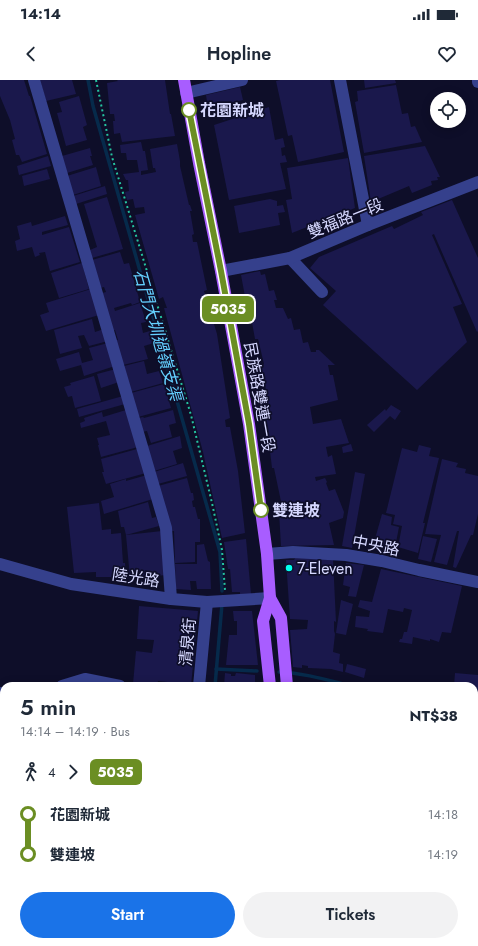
<!DOCTYPE html>
<meta charset="utf-8">
<style>
:root{--surface:#fff;--page:#f2f2f3;--text:#1f2937;--muted:#747a83;--accent:#1a73e8}
body{margin:0;font-family:Jost,"Noto Sans TC",sans-serif;background:var(--page);color:var(--text);height:100vh;display:flex;flex-direction:column;font-size:15px;white-space:nowrap}
*{box-sizing:border-box;margin:0}
p{font-size:13px;color:var(--muted)}
.icon{flex:none;width:22px;height:22px;fill:none;stroke:currentColor;stroke-width:2;stroke-linecap:round;stroke-linejoin:round}
.map{position:relative;flex:1;overflow:hidden}
.panel{position:absolute;left:0px;top:602px;width:478px;height:264px;display:flex;flex-direction:column;background:var(--surface);border-radius:12px 12px 0 0;box-shadow:0 2px 10px #0003}
.panel>*{flex:none}
.badge{padding:0 8px;border-radius:6px;font-size:14px;line-height:26px}
.controls{position:absolute;left:430px;top:12px;display:grid;gap:8px}
.controls a{display:grid;place-items:center;width:36px;height:36px;border-radius:50%;background:var(--surface);box-shadow:0 2px 10px #0003;font-size:20px}
.map>.badge{position:absolute;translate:-50% -50%;box-shadow:0 0 0 2px #fff}
.legs{display:flex;align-items:center;gap:6px;height:44px;padding:0 20px;font-size:13px}
.legs p{margin-inline-start:auto}
.summary{display:flex;align-items:center;justify-content:space-between;height:68px;padding:0 20px}
h1{font-size:22px;font-weight:600;line-height:30px}
.button{display:flex;gap:8px;margin-top:auto;padding:8px 20px}
.button a{flex:1;height:46px;border-radius:24px;background:var(--accent);color:#fff;font-size:16px;font-weight:600;line-height:46px;text-align:center}
.button a+a{background:var(--page);color:var(--text)}
ul{padding:0 20px;list-style:none}
li{display:flex;align-items:center;gap:14px;height:40px;font-size:15px}
li i{display:grid;place-items:center;width:6px;height:100%;margin:0 5px;background:currentColor}
li i::after{content:'';width:10px;height:10px;margin:-5px;border:3px solid;border-radius:50%;background:var(--surface)}
li p{margin-inline-start:auto}
li:first-child i{background:linear-gradient(#0000 50%,currentColor 0)}
li:last-child i{background:linear-gradient(currentColor 50%,#0000 0)}
.status{display:flex;justify-content:space-between;align-items:center;height:28px;padding:0 20px;background:var(--surface);direction:ltr}
.status svg{height:11px;fill:currentColor}
header{display:flex;justify-content:space-between;align-items:center;height:52px;padding:0 20px;background:var(--surface);font-size:18px;font-weight:600}
.map>svg:first-child{display:block}
</style>
<div class="status"><b>14:14</b><svg viewBox="0 0 49 12"><path d="M0 12V9h3v3zM5 12V6h3v6zM10 12V3h3v9zM15 12V0h3v12zM26 1h20v11H26zM47 4h2v5h-2z"/></svg></div>
<header><svg class="icon" aria-label="back" viewBox="0 0 24 24"><path d="M15 5l-7 7 7 7"/></svg>Hopline<svg class="icon" aria-label="heart" viewBox="0 0 24 24"><path d="M12 20l-8-8c-3-5 5-10 8-4 3-6 11-1 8 4z"/></svg></header>
<div class="map">
<svg width="478" height="866" viewBox="0 0 478 866">
<rect width="100%" height="100%" fill="#0e0e29"/>
<!-- green -->
<polygon fill="#10342d" points="0,624 4,628 4,709 0,705"/>
<g fill="none" stroke-linecap="round" stroke-linejoin="round">
<!-- stream -->
<g stroke="#062a4b" stroke-width="3.5">
<polyline points="88,0 93,26 220,472 222,511"/>
<polyline points="216,589 257,591"/>
<path d="M279,592C304,593 327,600 351,606"/>
<polyline points="215,606 222,524"/>
<polyline points="0,638 4,641"/>
<polyline points="474,645 478,647"/>
</g>
</g>
<!-- building -->
<g fill="#1a184c">
<polygon points="0,0 24,0 29,16 30,16 47,74 22,82 19,75 16,75 12,60 15,59 10,40 0,16"/>
<polygon points="40,0 72,0 76,14 46,21"/>
<polygon points="117,0 165,0 170,34 171,34 175,56 122,62 120,53 114,54 113,41 115,41 114,34 110,34 107,3 118,1"/>
<polygon points="280,0 330,0 344,72 298,82 292,55 288,56 276,1"/>
<polygon points="364,0 395,0 396,3 365,8"/>
<polygon points="396,5 402,34 408,33 411,47 415,46 422,62 364,73 355,22 358,21 357,11"/>
<polygon points="240,7 243,20 208,28 206,15"/>
<polygon points="79,16 87,45 83,47 87,60 66,66 57,33 62,32 59,22"/>
<polygon points="253,22 256,31 223,40 221,30"/>
<polygon points="269,27 275,60 283,58 285,67 281,68 282,76 285,75 287,82 280,83 286,109 229,120 214,45"/>
<polygon points="141,62 143,71 145,71 148,90 141,91 141,95 156,92 155,88 153,88 150,69 177,64 180,81 180,86 189,125 190,125 192,131 190,131 194,154 192,155 193,162 197,162 207,210 204,211 217,254 230,338 225,340 226,347 230,347 238,391 245,453 222,458 203,372 164,228 167,228 163,217 159,219 135,135 145,133 144,127 135,128 133,119 127,120 125,112 129,111 128,100 126,100 123,94 139,92 137,80 127,80 126,73 121,73 120,65"/>
<polygon points="425,66 440,97 437,97 438,100 431,101 432,105 412,113 409,106 371,122 364,76"/>
<polygon points="90,68 92,76 90,76 93,85 67,93 62,76"/>
<polygon points="48,76 51,86 19,95 17,86"/>
<polygon points="348,78 355,128 292,153 286,120 292,119 287,88"/>
<polygon points="96,87 101,106 73,115 67,96"/>
<polygon points="47,89 50,99 24,106 22,96"/>
<polygon points="105,106 107,114 76,124 73,116"/>
<polygon points="107,117 123,169 92,178 90,170 97,167 84,124"/>
<polygon points="270,119 277,121 277,126 283,125 285,132 278,133 280,145 239,153 234,126"/>
<polygon points="452,120 478,178 478,251 477,252 434,154 432,155 462,224 453,227 467,262 417,310 323,225 336,211 310,188 319,177 392,146 394,149 423,135 421,132"/>
<polygon points="65,136 68,145 42,152 42,155 69,147 80,182 50,191 45,172 39,173 40,175 35,177 32,167 17,171 15,161 20,159 17,146 31,142 32,146"/>
<polygon points="120,172 124,184 129,183 140,222 132,225 131,223 114,228 115,231 140,223 146,242 141,243 143,253 150,251 154,263 144,266 148,279 123,285 116,260 118,260 115,250 113,251 102,213 106,212 104,207 100,208 92,180"/>
<polygon points="82,183 89,209 59,218 51,193"/>
<polygon points="260,191 261,195 265,194 269,211 274,210 277,220 274,220 276,228 283,228 288,239 291,238 294,250 300,249 303,263 308,262 311,272 316,272 316,270 319,270 335,285 328,285 330,295 333,295 338,320 310,327 313,344 341,339 349,363 326,367 328,377 332,375 336,394 315,397 316,401 325,398 327,402 326,403 329,411 335,409 344,432 343,438 329,443 334,465 281,466 279,432 283,431 274,388 272,388 270,371 272,371 268,355 262,310 266,310 260,284 264,284 258,259 255,259 251,237 249,238 241,195"/>
<polygon points="91,209 99,235 46,251 40,235 49,232 46,223"/>
<polygon points="92,239 95,252 104,249 108,261 89,266 84,255 78,256 82,268 60,274 54,250"/>
<polygon points="108,263 115,286 84,296 81,285 60,291 56,279 79,272 82,283 93,280 89,268"/>
<polygon points="144,281 147,294 159,291 163,303 131,312 124,286"/>
<polygon points="116,289 119,302 101,308 97,294"/>
<polygon points="94,296 101,321 75,328 72,316 68,317 64,307 71,305 70,303"/>
<polygon points="164,304 171,328 138,337 131,313"/>
<polygon points="123,316 125,324 79,337 77,329"/>
<polygon points="391,325 401,331 395,340 390,336 374,352 367,345 385,329 386,331"/>
<polygon points="126,330 138,367 101,377 98,365 99,365 97,358 110,355 106,341 81,348 80,343 85,341 84,338 102,332 103,337"/>
<polygon points="173,330 176,343 169,345 172,357 151,363 147,351 142,352 139,338 143,337 144,338"/>
<polygon points="180,356 182,368 173,371 177,384 154,391 147,366"/>
<polygon points="351,364 353,371 343,373 342,367"/>
<polygon points="419,365 431,368 429,376 439,378 423,443 425,443 418,473 398,467 402,446 393,444 395,435 386,433 402,368 417,372"/>
<polygon points="137,369 146,393 106,404 102,392 104,392 101,379"/>
<polygon points="442,379 458,383 456,387 466,389 465,393 478,396 478,434 473,455 471,455 456,488 453,487 459,451 457,451 447,485 434,482 441,455 425,454"/>
<polygon points="183,383 187,396 158,404 154,392"/>
<polygon points="355,392 365,394 352,468 342,466"/>
<polygon points="147,395 153,419 104,434 101,421 114,417 110,404 126,399 126,401"/>
<polygon points="187,398 191,413 193,413 194,420 192,421 193,427 195,427 198,439 200,439 200,462 195,462 195,482 175,483 174,451 171,451 158,406"/>
<polygon points="148,422 152,438 156,437 159,446 126,455 124,447 121,447 118,431"/>
<polygon points="99,423 102,450 111,449 111,454 121,453 123,483 125,483 126,497 96,497 96,492 74,493 67,427"/>
<polygon points="382,434 392,437 391,445 399,447 394,473 385,471 385,469 376,467 375,459"/>
<polygon points="162,451 167,495 130,498 126,455"/>
<polygon points="423,456 437,459 431,482 418,479"/>
<polygon points="246,459 251,514 240,514 240,512 232,512 230,489 228,489 224,462"/>
<polygon points="204,464 208,481 210,482 211,509 197,509 196,501 190,501 191,510 176,509 175,484 197,484 197,465"/>
<polygon points="296,477 333,479 336,542 334,541 334,551 335,554 333,572 340,574 339,583 343,584 343,592 331,589 308,588 308,586 302,585 302,588 293,587 290,550 307,549 308,540 290,539 286,480 294,480"/>
<polygon points="346,483 364,485 356,517 348,516 350,507 343,505"/>
<polygon points="381,489 462,506 451,553 442,552 439,562 430,559 430,561 413,557 412,564 399,562 400,559 402,559 404,552 407,552 412,530 404,528 403,532 388,529 383,553 367,551 368,549 355,547 356,536 369,537 370,531 358,527 360,520 372,522"/>
<polygon points="341,520 353,524 346,555 336,553"/>
<polygon points="139,526 198,531 191,606 166,606 167,602 158,601 157,606 141,606 133,604 136,571 152,573 154,560 137,559"/>
<polygon points="233,531 252,531 258,585 226,585 229,555 237,555 237,541 234,541"/>
<polygon points="347,584 366,589 364,598 345,592"/>
<polygon points="225,593 231,594 231,596 235,596 236,593 255,595 255,606 224,606"/>
<polygon points="455,593 478,595 478,625 474,625 474,606 454,606"/>
<polygon points="0,707 4,709 4,753 0,749"/>
<polygon points="301,862 305,862 310,866 287,866 287,865 298,864"/>
<polygon points="336,862 355,862 354,866 335,866"/>
<polygon points="414,862 431,862 432,866 415,866"/>
<rect x="443" y="862" width="32" height="4"/>
</g>
<g fill="none" stroke-linecap="round" stroke-linejoin="round">
<!-- path -->
<g stroke="#25c4a1" stroke-width="2" stroke-dasharray="2 3" stroke-linecap="butt">
<polyline points="96,0 112,77 191,335 212,423 222,470 225,510"/>
<polyline points="0,644 4,648"/>
</g>
<!-- minor -->
<g stroke="#35408c" stroke-width="12">
<polyline points="34,0 166,448 171,519"/>
<polyline points="340,0 368,145"/>
<polyline points="478,0 478,2"/>
<polyline points="186,13 242,0"/>
<polyline points="290,178 322,212"/>
<polyline points="221,191 290,178 368,145 478,102"/>
<polyline points="267,474 293,472 346,475 382,481 419,490 478,502"/>
<polyline points="0,484 71,504 171,519 207,522 270,518"/>
<polyline points="62,606 85,599 120,606"/>
<polyline points="199,606 207,522"/>
<polyline points="0,613 4,617"/>
<polyline points="474,736 478,737"/>
<polyline points="474,817 478,818"/>
<polyline points="0,853 4,855"/>
<polyline points="17,862 24,866 49,865 57,862"/>
<polyline points="90,862 93,866"/>
</g>
<!-- major -->
<g stroke="#a85dff" stroke-width="12">
<polyline points="184,0 199,83 221,191 249,344 267,474 270,518 281,538 287,606"/>
<polyline points="270,606 263,541 270,518"/>
<polyline points="0,786 4,782"/>
<polyline points="0,818 4,814"/>
</g>
</g>
<g fill="none" stroke-linecap="round" stroke-linejoin="round">
<!-- line-1 casing -->
<g stroke="#fff" stroke-width="9">
<polyline id="line-1" points="189,30 221,191 249,344 261,430"/>
</g>
<!-- line-1 -->
<use href="#line-1" stroke="#6b8e23" stroke-width="6"/>
</g>
<!-- markers -->
<g fill="#fff" stroke="#6b8e23" stroke-width="2">
<circle cx="189" cy="30" r="7"/>
<circle cx="261" cy="430" r="7"/>
</g>
<circle fill="#02ffef" stroke="#0e0e29" stroke-width="1.5" cx="289" cy="488" r="4"/>
<g text-anchor="middle" stroke-width="3.5" stroke-linejoin="round" paint-order="stroke">
<!-- stop labels -->
<g font-size="16" font-weight="bold" fill="#d6d8ff" stroke="#0e0e29" text-anchor="start">
<text x="200" y="36">花園新城</text>
<text x="272" y="436">雙連坡</text>
</g>
<!-- street labels -->
<g font-size="16" fill="#d6d8ff" stroke="#0e0e29">
<text transform="translate(345 138) rotate(-22)" y="6">雙福路一段</text>
<text transform="translate(260 317) rotate(80)" y="6">民族路雙連一段</text>
<text transform="translate(376 465) rotate(11)" y="6">中央路</text>
<text transform="translate(136 497) rotate(9)" y="6">陸光路</text>
<text transform="translate(187 562) rotate(-85)" y="6">清泉街</text>
</g>
<!-- poi labels -->
<g font-size="16" fill="#d6d8ff" stroke="#0e0e29" text-anchor="start">
<text x="297" y="494">7-Eleven</text>
</g>
<!-- water labels -->
<g font-size="17" font-style="italic" fill="#64d0ff" stroke="#0e0e29">
<text transform="translate(158 255) rotate(74)" y="6">石門大圳過嶺支渠</text>
</g>
</g>
</svg>
<div class="controls">
<a><svg class="icon" aria-label="locate" viewBox="0 0 24 24"><circle cx="12" cy="12" r="6"/><path d="M12 2v4M12 18v4M2 12h4M18 12h4"/></svg></a>
</div>
<b class="badge" style="left:228px;top:229px;background:#6b8e23;color:#fff">5035</b>
<section class="panel">
<div class="summary"><div><h1>5 min</h1><p>14:14 – 14:19 · Bus</p></div><b>NT$38</b></div>
<div class="legs"><svg class="icon" aria-label="walk" viewBox="0 0 24 24"><circle cx="13" cy="4" r="2"/><path d="M13 8l-2 6 4 7M11 14l-3 7M7 12l3-4h3l4 4"/></svg>4<svg class="icon" aria-label="forward" viewBox="0 0 24 24"><path d="M9 5l7 7-7 7"/></svg><b class="badge" style="background:#6b8e23;color:#fff">5035</b></div>
<ul>
<li><i style="color:#6b8e23"></i><b>花園新城</b><p>14:18</p></li>
<li><i style="color:#6b8e23"></i><b>雙連坡</b><p>14:19</p></li>
</ul>
<div class="button"><a>Start</a><a>Tickets</a></div>
</section>
</div>
